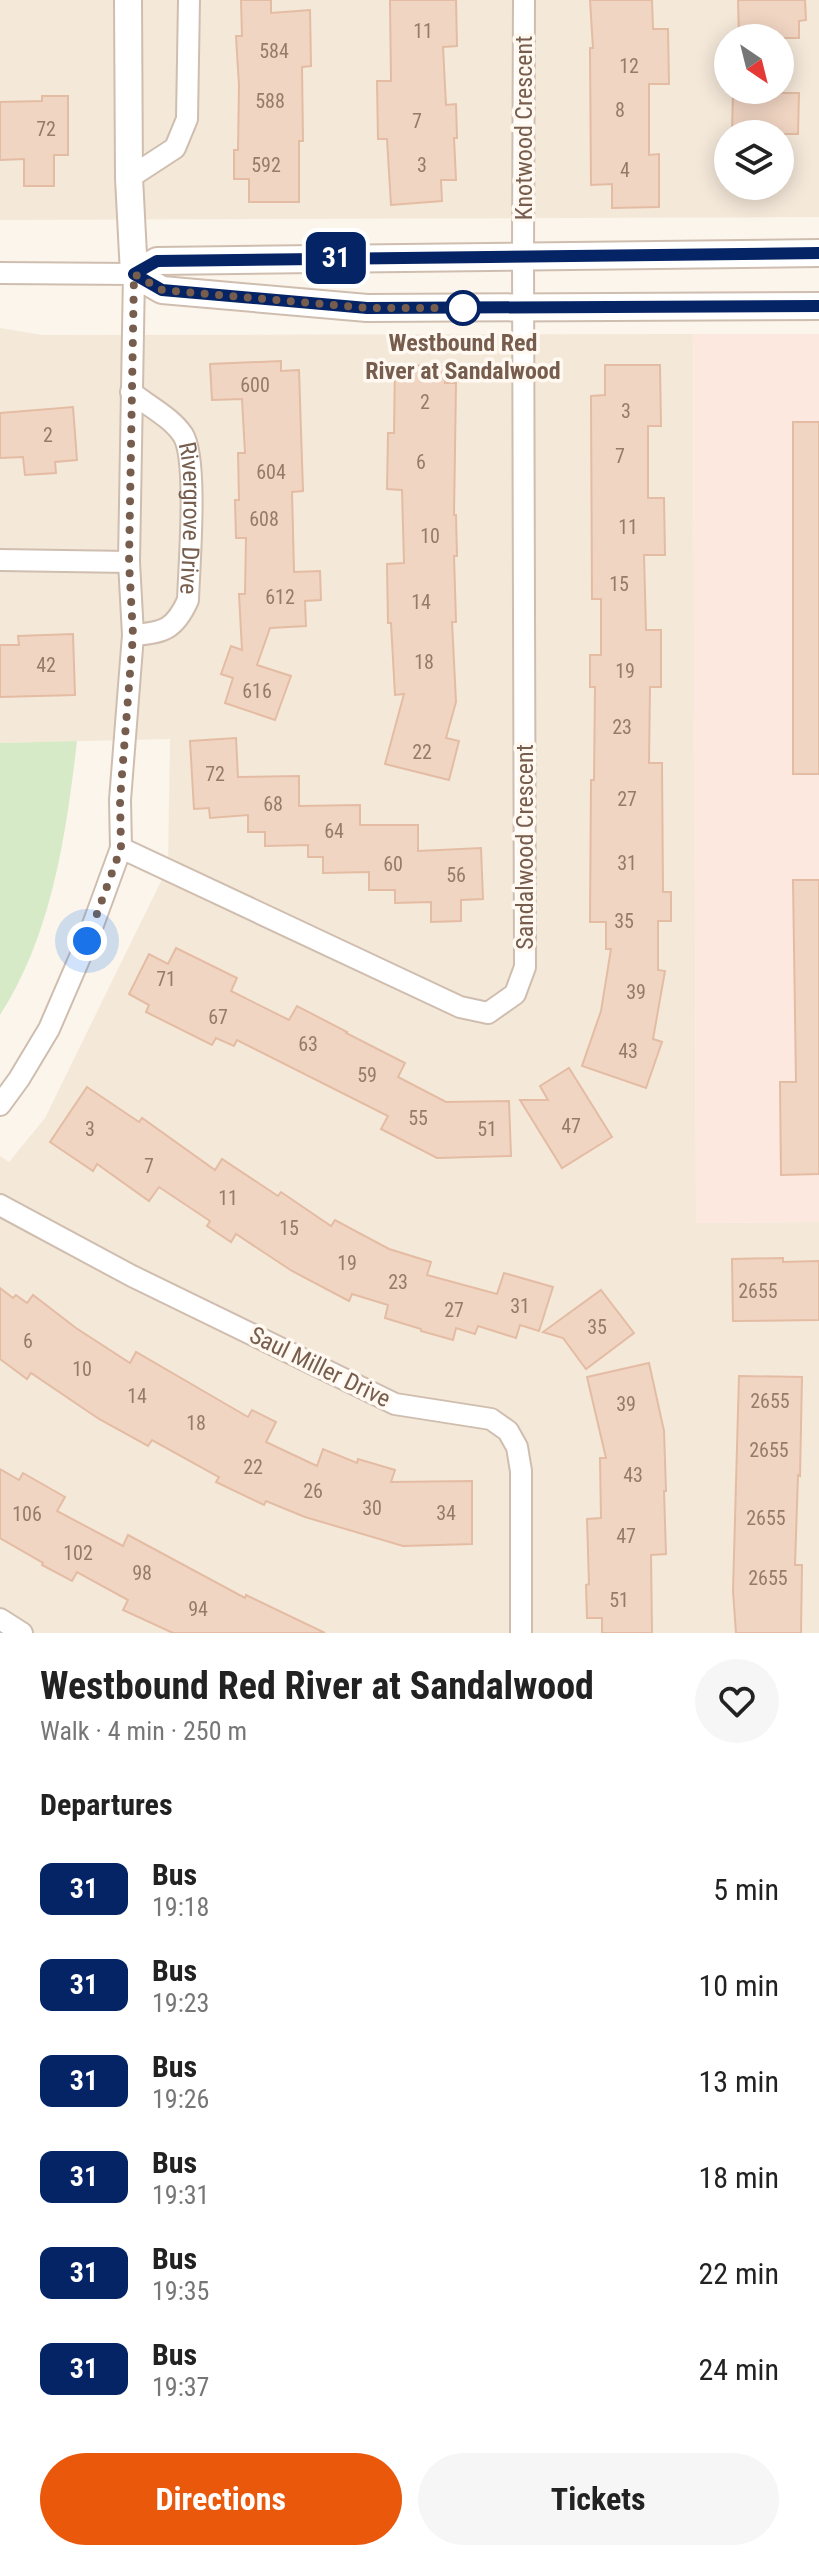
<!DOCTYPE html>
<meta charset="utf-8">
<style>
:root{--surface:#fff;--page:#f6f6f6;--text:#222;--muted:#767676;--accent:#ea580c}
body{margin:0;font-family:"Roboto Condensed",sans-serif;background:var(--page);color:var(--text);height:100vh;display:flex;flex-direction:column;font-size:30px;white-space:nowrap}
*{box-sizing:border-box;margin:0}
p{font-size:26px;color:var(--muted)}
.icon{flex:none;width:44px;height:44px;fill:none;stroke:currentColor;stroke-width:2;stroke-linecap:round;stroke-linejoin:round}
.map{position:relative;height:1633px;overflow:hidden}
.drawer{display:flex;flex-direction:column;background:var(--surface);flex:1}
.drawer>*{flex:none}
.badge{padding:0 16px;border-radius:12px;font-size:28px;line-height:52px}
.needle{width:52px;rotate:145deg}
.buttons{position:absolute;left:714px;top:24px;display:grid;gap:16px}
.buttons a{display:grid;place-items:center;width:80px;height:80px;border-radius:50%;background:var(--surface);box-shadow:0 4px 20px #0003;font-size:40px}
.you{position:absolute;width:40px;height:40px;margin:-20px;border:6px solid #fff;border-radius:50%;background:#1a73e8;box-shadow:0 0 0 12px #1a73e833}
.map>.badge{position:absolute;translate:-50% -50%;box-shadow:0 0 0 4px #fff}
h2{padding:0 40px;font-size:30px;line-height:72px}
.round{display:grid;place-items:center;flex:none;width:84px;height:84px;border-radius:42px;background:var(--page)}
.summary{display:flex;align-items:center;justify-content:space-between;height:136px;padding:0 40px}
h1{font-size:38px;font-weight:700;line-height:60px}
.button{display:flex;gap:16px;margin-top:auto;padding:16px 40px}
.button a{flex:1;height:92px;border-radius:48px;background:var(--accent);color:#fff;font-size:32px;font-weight:700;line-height:92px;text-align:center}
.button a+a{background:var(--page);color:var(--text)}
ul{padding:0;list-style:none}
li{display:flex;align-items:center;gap:24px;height:96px;padding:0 40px}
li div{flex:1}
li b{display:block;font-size:30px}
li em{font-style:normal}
li .badge{min-width:88px;font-weight:700;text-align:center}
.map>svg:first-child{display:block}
</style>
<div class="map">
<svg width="819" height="1633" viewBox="0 0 819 1633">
<rect width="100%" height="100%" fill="#fcf5eb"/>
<!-- residential -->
<g fill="#f4e8d9" fill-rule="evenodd">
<path d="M0,0H819V217L0,220ZM728,38H780V90H728ZM728,134H780V186H728Z"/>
<polygon points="0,328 42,335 693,334 696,1223 819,1222 819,1633 0,1633 0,1156 9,1162 45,1118 168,867 170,739 0,743"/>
</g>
<!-- commercial -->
<polygon fill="#fce8df" points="693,334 819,334 819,1222 696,1223"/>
<!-- green -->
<path fill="#d6eac8" d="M77,741C66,835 52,934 0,1015V743Z"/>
<!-- building -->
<g fill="#f1d5c3" stroke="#e4bca3" stroke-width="2">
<polygon points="241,0 271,0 271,13 310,10 311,66 302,67 303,141 299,141 299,202 249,202 249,179 234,179 234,150 238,150 239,86 236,36 242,36"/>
<polygon points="390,0 456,0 457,46 443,47 446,105 456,104 457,138 454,138 456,180 441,180 442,201 391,205 387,139 378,139 377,81 391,81"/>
<polygon points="590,0 652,0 653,29 668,29 669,84 649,84 649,155 659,154 659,207 612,208 612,184 591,185 590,48 593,48"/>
<polygon points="738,0 805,0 806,20 799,21 799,38 739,38"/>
<polygon points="733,93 799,93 798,134 732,134"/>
<polygon points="42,96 68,96 68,155 54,155 54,186 24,186 24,159 0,160 0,102 42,101"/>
<polygon points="281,361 281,371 299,370 303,491 292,492 294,572 320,571 321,600 305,601 306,626 270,628 257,665 291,676 275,720 225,703 233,678 221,674 231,646 242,650 239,594 245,594 246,538 236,538 235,500 239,500 238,453 245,453 242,399 212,400 210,364"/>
<polygon points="395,365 445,366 445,383 456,383 454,515 456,515 457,556 454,556 456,622 452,622 456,702 446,738 459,741 449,780 385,764 404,694 395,695 391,623 388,623 387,564 404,563 402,490 387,489 388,433 394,433"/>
<polygon points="605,365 660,365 661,426 648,426 648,498 664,498 665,555 644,555 646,630 661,630 661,687 650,687 649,763 662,763 663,892 671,892 671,921 658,921 658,970 665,971 653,1039 662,1042 646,1088 582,1066 601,1011 611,949 606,949 606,922 590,922 591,780 594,780 595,687 590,687 590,655 601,655 601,599 592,599 591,396 605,395"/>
<polygon points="73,407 77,460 55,462 56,473 25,475 23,457 0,458 0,413"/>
<rect x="793" y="422" width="26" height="352"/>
<polygon points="73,634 75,695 0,697 0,645 19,645 18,636"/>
<polygon points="236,738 238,777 299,776 299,806 360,805 360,825 418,825 418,851 481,848 483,899 461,900 461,921 431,922 431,902 395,903 395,890 369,890 369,872 323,873 323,857 308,857 308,845 265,846 265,832 248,832 248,815 210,818 209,808 194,809 190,741"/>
<polygon points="793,880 819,880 819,1174 781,1175 780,1082 796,1082"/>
<polygon points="176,948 237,978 231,991 289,1020 297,1006 347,1032 346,1033 405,1063 398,1077 446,1102 509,1101 511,1156 437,1158 381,1129 388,1116 237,1040 234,1046 216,1038 212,1045 146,1012 149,1005 129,994 149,954 168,964"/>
<polygon points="569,1068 612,1137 562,1168 520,1100 548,1100 540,1086"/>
<polygon points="87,1087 139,1122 142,1118 215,1170 222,1159 278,1196 281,1192 331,1226 335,1220 389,1249 431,1262 427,1275 497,1294 504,1273 553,1287 539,1331 520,1325 516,1338 478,1326 475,1334 456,1328 453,1340 421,1331 421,1329 385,1318 388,1305 352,1294 349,1301 292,1271 236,1234 231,1242 207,1226 210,1221 159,1187 149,1201 97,1164 93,1171 50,1142"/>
<polygon points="783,1258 783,1262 819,1261 819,1320 733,1321 732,1259"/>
<polygon points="0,1288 13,1298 16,1295 27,1303 33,1295 76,1328 130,1363 136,1352 248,1417 252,1410 276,1422 266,1442 317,1466 323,1449 357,1463 358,1459 395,1470 391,1482 472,1481 472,1544 403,1546 305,1517 266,1501 264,1505 216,1482 219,1477 152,1440 148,1446 99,1419 31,1373 27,1379 0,1359"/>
<polygon points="601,1290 634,1333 586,1369 563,1338 543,1332"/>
<polygon points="649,1363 664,1431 666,1491 664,1491 666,1554 651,1555 652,1633 602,1633 602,1618 587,1618 586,1585 589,1584 587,1519 601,1518 600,1458 606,1458 587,1377"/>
<polygon points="739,1376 802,1377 800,1476 798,1475 795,1565 802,1565 801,1633 736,1633 733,1591"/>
<polygon points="0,1469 19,1480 23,1473 65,1497 57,1511 123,1546 128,1535 245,1598 246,1595 325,1633 173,1633 123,1610 128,1600 77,1572 72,1581 42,1565 43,1563 0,1538"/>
</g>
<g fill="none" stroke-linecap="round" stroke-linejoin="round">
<!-- minor casing -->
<g stroke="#cfbeaf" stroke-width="24">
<g id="minor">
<polyline points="129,178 175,148 187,119 189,0"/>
<polyline points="0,273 134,274 129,562 133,635 120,800 121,848 87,941 49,1029 19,1079 0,1105"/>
<path id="s1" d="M131,392C148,406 171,417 183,435C198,459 189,567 188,600C175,629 164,633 133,635"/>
<polyline points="0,560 129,562"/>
<polyline points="121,848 460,1007 488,1013 515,994 525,967 523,255 524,0"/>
<polyline points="0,1205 132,1276 395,1404 491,1419 508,1431 517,1447 521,1471 521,1633"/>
<polyline points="0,1619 22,1633"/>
</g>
</g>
<!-- tertiary casing -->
<g stroke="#cfbeaf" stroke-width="30">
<g id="tertiary">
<polyline points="128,0 129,178 134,274"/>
<polyline points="134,274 162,290 367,308 819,306"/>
<polyline points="134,274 157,261 819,253"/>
</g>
</g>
<!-- minor -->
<use href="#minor" stroke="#fff" stroke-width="20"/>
<!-- tertiary -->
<use href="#tertiary" stroke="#fff" stroke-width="26"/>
</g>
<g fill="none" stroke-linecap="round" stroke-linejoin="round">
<!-- line casing -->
<g stroke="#fff" stroke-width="18">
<polyline id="line" points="819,253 157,261 134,274 162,290 367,308 819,306"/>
</g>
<!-- line -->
<use href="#line" stroke="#052465" stroke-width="12"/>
<!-- walk -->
<polyline stroke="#775d4d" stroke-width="8" stroke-dasharray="0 14.4" points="87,941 121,848 120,800 133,635 129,562 134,274 162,290 172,291 367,308 463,308"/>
</g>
<!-- markers -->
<circle fill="#fff" stroke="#052465" stroke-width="4" cx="463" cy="308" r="16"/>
<g text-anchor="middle" stroke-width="7" stroke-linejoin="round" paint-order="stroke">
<!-- number labels -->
<g font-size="20" fill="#967b6a">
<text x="423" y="38">11</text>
<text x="274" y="58">584</text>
<text x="629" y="73">12</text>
<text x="270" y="108">588</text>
<text x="620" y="117">8</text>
<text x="417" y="128">7</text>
<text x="46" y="136">72</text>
<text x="266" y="172">592</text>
<text x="422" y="172">3</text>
<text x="625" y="177">4</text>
<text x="255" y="392">600</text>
<text x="425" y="409">2</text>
<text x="626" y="418">3</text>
<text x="48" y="442">2</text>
<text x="620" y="463">7</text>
<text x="421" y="469">6</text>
<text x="271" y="479">604</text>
<text x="264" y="526">608</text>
<text x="628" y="534">11</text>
<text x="430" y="543">10</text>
<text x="619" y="591">15</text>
<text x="280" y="604">612</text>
<text x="421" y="609">14</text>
<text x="424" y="669">18</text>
<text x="46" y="672">42</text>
<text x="625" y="678">19</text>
<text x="257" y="698">616</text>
<text x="622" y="734">23</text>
<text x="422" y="759">22</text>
<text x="215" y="781">72</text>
<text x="627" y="806">27</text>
<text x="273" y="811">68</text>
<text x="334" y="838">64</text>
<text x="627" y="870">31</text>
<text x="393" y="871">60</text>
<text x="456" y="882">56</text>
<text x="624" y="928">35</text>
<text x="166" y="986">71</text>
<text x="636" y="999">39</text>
<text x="218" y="1024">67</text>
<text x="308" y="1051">63</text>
<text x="628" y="1058">43</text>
<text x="367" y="1082">59</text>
<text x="418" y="1125">55</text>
<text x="571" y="1133">47</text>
<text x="90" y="1136">3</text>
<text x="487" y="1136">51</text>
<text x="149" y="1173">7</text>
<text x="228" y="1205">11</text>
<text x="289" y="1235">15</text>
<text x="347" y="1270">19</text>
<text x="398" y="1289">23</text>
<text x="758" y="1298">2655</text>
<text x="520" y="1313">31</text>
<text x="454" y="1317">27</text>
<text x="597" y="1334">35</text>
<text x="28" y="1348">6</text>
<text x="82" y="1376">10</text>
<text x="137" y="1403">14</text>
<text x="770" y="1408">2655</text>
<text x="626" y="1411">39</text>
<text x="196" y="1430">18</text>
<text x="769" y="1457">2655</text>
<text x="253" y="1474">22</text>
<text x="633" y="1482">43</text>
<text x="313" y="1498">26</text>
<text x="372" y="1515">30</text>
<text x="446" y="1520">34</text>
<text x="27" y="1521">106</text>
<text x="766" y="1525">2655</text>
<text x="626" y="1543">47</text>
<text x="78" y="1560">102</text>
<text x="142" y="1580">98</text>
<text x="768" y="1585">2655</text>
<text x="619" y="1607">51</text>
<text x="198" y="1616">94</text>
</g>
<!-- street labels -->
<g font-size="24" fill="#775d4d" stroke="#fff9f1">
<text transform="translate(524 128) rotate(-90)" y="8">Knotwood Crescent</text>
<text dy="8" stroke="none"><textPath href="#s1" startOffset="152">Rivergrove Drive</textPath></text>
<text transform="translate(525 847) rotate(-90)" y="8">Sandalwood Crescent</text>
<text transform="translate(320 1367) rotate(26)" y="8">Saul Miller Drive</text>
</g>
<!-- stop labels -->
<g font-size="24" font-weight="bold" fill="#775d4d" stroke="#fff9f1">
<text x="463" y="351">Westbound Red<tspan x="463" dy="28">River at Sandalwood</tspan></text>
</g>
</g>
</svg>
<div class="buttons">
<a><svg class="needle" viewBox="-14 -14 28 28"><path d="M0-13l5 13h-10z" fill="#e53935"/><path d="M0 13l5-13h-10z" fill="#767676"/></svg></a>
<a><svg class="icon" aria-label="layers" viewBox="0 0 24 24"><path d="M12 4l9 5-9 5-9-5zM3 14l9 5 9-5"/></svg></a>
</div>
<div class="you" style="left:87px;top:941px"></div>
<b class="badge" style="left:336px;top:258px;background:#052465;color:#fff">31</b>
</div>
<section class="drawer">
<div class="summary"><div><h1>Westbound Red River at Sandalwood</h1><p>Walk · 4 min · 250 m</p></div><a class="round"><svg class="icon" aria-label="heart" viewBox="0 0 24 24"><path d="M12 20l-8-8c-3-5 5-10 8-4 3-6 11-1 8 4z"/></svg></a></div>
<h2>Departures</h2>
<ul>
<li><span class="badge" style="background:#052465;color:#fff">31</span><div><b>Bus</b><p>19:18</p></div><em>5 min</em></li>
<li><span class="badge" style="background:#052465;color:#fff">31</span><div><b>Bus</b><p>19:23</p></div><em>10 min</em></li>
<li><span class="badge" style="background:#052465;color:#fff">31</span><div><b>Bus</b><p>19:26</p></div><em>13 min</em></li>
<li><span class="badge" style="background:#052465;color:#fff">31</span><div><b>Bus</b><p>19:31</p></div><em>18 min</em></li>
<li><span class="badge" style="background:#052465;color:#fff">31</span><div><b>Bus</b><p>19:35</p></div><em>22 min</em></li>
<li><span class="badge" style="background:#052465;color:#fff">31</span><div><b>Bus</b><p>19:37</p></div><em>24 min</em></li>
</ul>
<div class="button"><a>Directions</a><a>Tickets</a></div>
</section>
